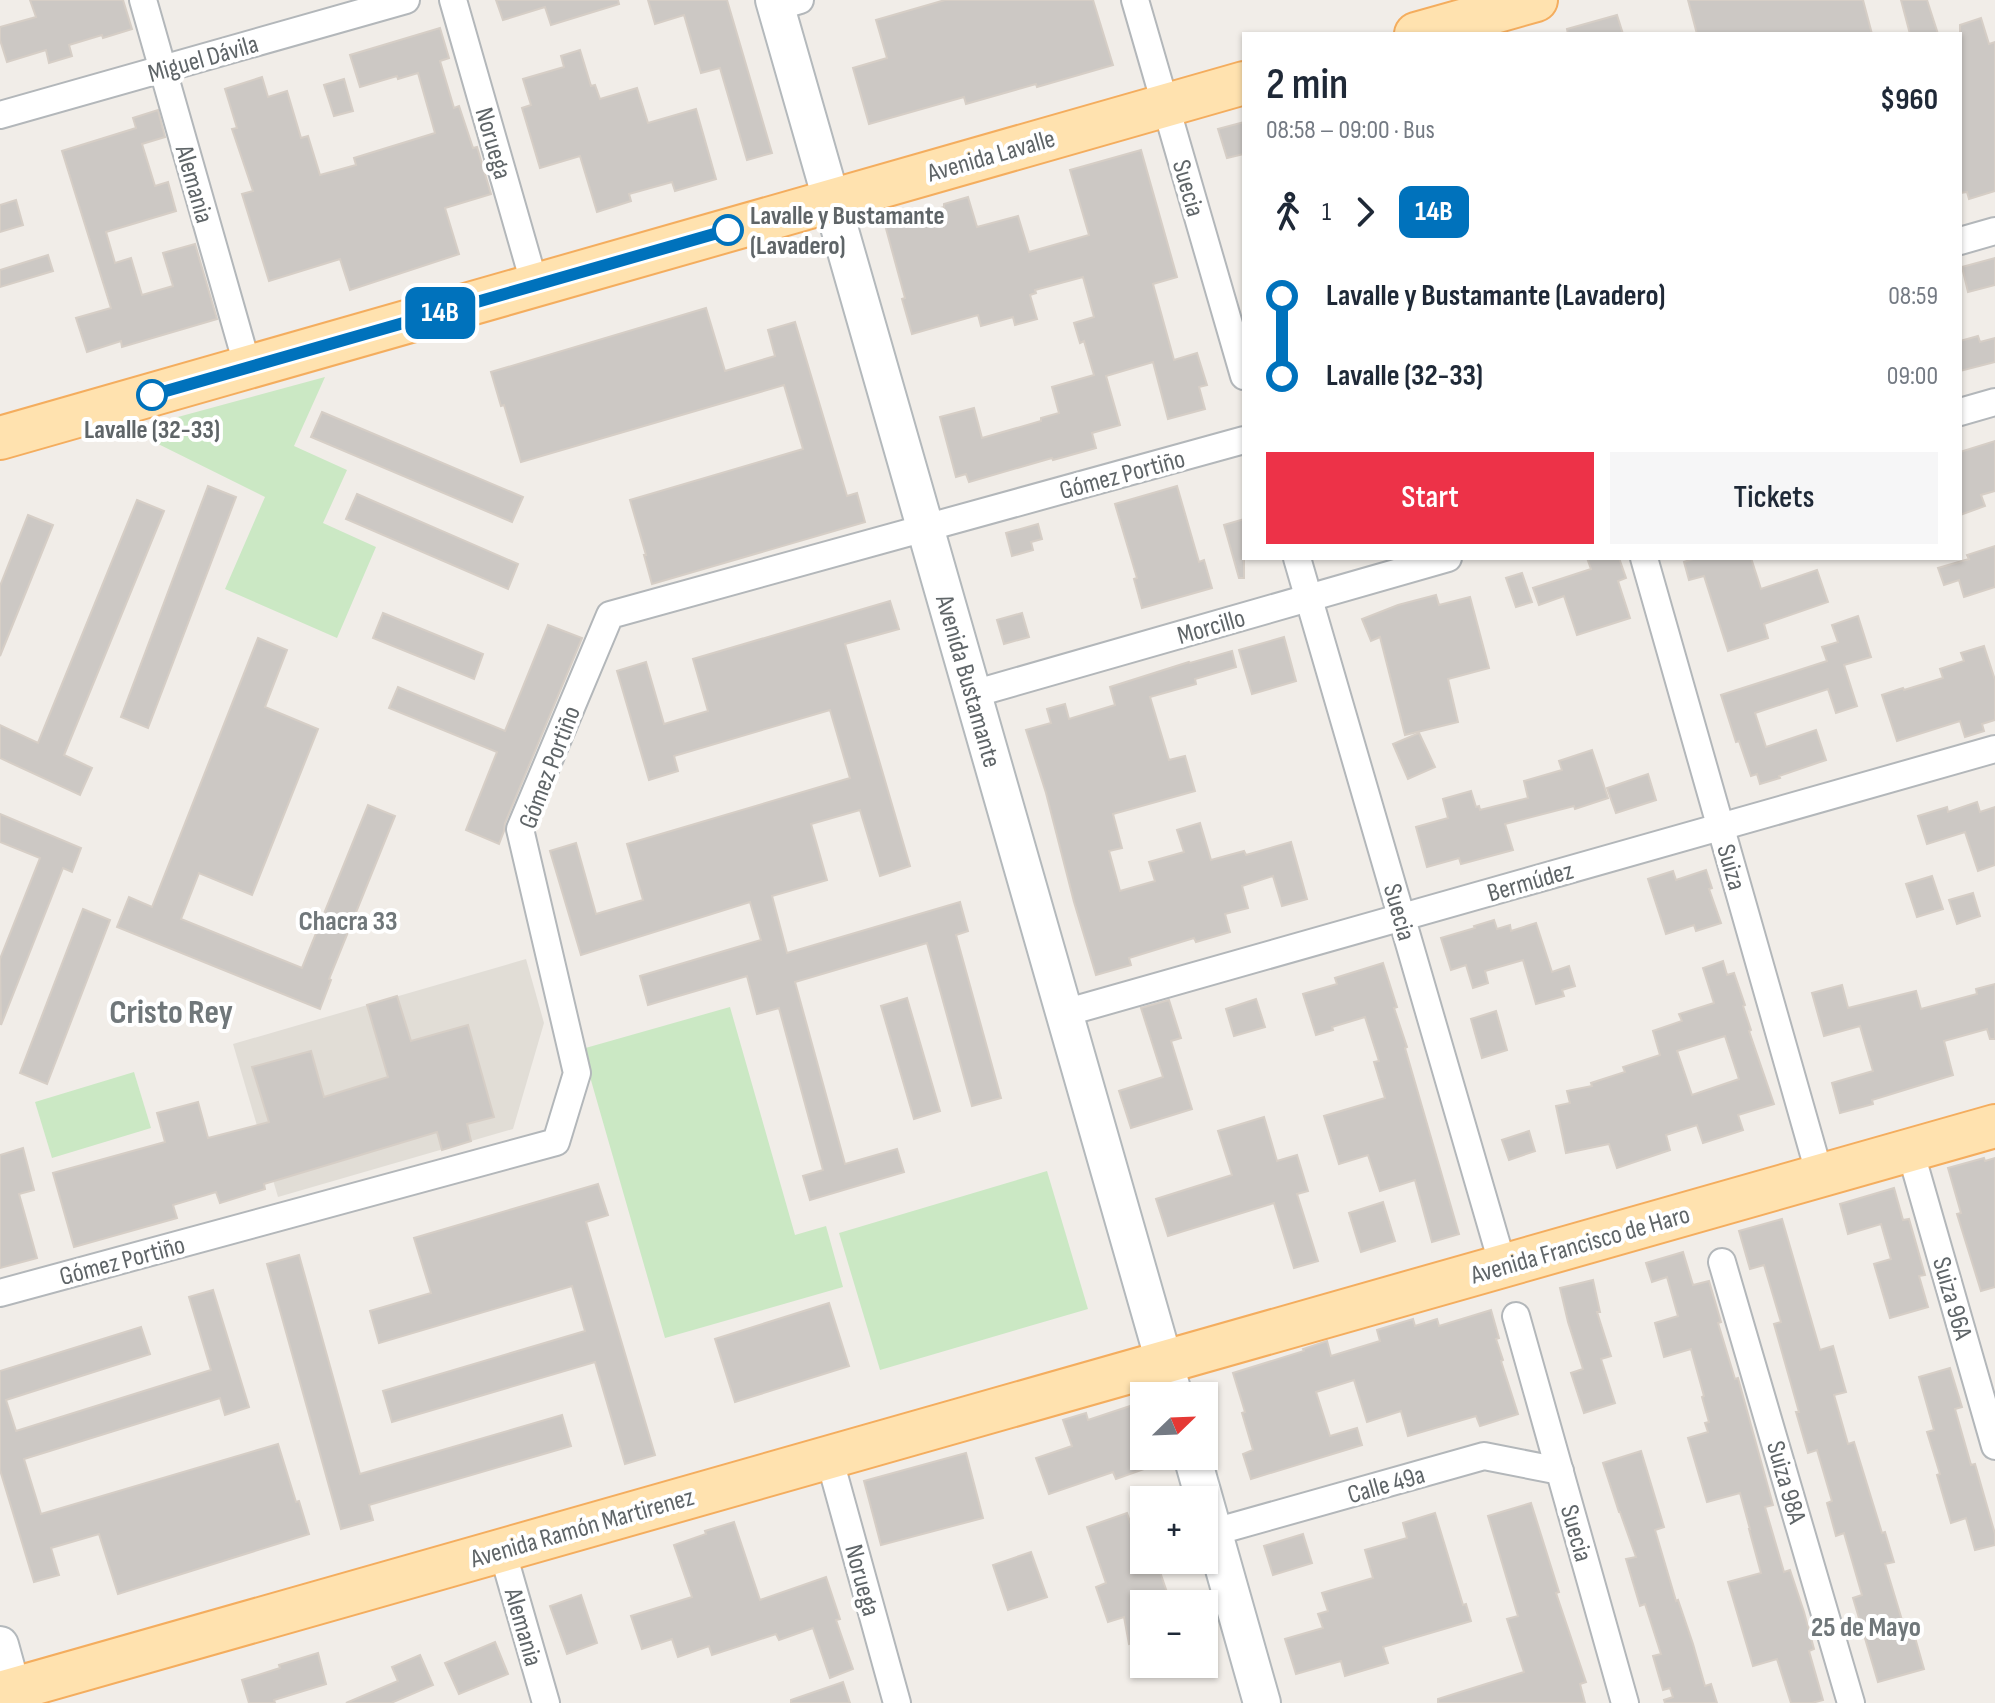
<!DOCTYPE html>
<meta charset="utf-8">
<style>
:root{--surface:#fff;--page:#f6f6f7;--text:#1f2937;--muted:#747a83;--accent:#ed3248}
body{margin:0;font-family:"Sofia Sans Condensed",sans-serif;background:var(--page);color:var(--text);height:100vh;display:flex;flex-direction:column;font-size:30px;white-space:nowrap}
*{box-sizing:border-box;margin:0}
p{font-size:26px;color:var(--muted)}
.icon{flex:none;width:44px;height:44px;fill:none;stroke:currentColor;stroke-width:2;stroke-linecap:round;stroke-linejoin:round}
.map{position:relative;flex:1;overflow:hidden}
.panel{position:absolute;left:1242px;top:32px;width:720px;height:528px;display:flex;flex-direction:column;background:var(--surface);border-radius:0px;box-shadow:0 2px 6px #0004}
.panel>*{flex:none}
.badge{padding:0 16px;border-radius:12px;font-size:28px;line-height:52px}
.needle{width:52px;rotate:67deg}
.controls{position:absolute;left:1130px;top:1382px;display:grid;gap:16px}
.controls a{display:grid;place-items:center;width:88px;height:88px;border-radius:0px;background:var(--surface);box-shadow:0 2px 6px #0004;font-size:40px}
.map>.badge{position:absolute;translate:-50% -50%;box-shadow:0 0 0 4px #fff}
.legs{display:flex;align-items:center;gap:12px;height:88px;padding:0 24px;font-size:26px}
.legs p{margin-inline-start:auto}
.overview{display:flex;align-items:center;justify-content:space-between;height:136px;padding:0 24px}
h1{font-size:44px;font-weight:600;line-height:60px}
.button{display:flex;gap:16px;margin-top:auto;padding:16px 24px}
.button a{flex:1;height:92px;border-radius:0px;background:var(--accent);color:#fff;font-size:32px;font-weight:600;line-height:92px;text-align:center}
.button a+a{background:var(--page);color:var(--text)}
ul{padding:0 24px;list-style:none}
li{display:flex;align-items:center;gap:28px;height:80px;font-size:30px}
li i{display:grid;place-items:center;width:12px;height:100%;margin:0 10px;background:currentColor}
li i::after{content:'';width:20px;height:20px;margin:-10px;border:6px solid;border-radius:50%;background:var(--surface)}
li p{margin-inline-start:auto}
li:first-child i{background:linear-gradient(#0000 50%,currentColor 0)}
li:last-child i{background:linear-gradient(currentColor 50%,#0000 0)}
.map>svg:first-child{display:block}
</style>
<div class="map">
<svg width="1995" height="1703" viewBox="0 0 1995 1703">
<rect width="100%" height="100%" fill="#f1ede8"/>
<!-- education -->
<polygon fill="#e1ddd6" points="526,959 544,1023 513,1129 278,1197 233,1044"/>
<!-- green -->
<g fill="#cbe8c4">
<polygon points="325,377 294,446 347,470 323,523 376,547 337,638 225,589 265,497 130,430"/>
<polygon points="730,1007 795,1235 826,1226 843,1287 665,1338 582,1049"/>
<polygon points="134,1072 151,1128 52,1158 35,1102"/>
<polygon points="1047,1171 1088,1309 880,1370 839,1233"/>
</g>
<!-- building -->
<g fill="#ccc8c4" stroke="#d6cec6" stroke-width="2" fill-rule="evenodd">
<polygon points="30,0 123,0 132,29 103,38 102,35 69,45 72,56 49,63 46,50 7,62 0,40 0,27 36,17"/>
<polygon points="496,0 618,0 619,4 551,25 545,7 503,20"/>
<polygon points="648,0 727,0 772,153 747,160 720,68 701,73 684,15 655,24"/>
<polygon points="945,0 1093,0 1113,65 1037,87 1036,84 966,104 964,97 869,124 853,68 887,58 876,20"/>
<polygon points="1688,0 1863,0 1872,34 1697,34"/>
<polygon points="1901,0 1927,0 1938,34 1910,34"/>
<polygon points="1617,15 1623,34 1568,34 1567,29"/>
<polygon points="1981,18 1989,44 1995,42 1995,191 1969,199 1967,192 1960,193 1960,25"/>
<polygon points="440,28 449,58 440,61 454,108 459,106 473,148 477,147 491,194 445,208 459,254 350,290 340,259 269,281 242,194 253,191 232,129 237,128 225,89 262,77 268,97 287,91 301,138 308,136 320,175 356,165 354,158 435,133 418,73 398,79 397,76 360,87 350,55"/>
<polygon points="580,50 591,86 595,85 600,99 637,88 648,123 696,109 716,179 675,191 672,182 629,194 631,201 597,212 580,156 540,168 522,108 531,105 523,79 564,67 561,56"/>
<polygon points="344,79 353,111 334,116 324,85"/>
<polygon points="158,110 165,137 142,144 155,186 168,182 176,211 106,232 115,263 131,258 142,295 173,286 163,253 195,244 217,319 122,347 121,341 87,352 76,318 111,308 62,151 136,128 133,118"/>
<polygon points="1244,122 1244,154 1227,158 1218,129"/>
<polygon points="1141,150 1177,277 1153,284 1174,360 1197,353 1207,385 1199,387 1205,409 1168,419 1153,362 1106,376 1120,425 1092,433 1096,448 1053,460 1052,458 969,482 966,474 956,477 940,417 974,408 982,438 1041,421 1041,418 1059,413 1052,387 1094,375 1084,341 1080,343 1074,323 1094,317 1083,277 1035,290 1036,293 1030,295 1037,319 1015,325 1013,317 981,326 978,315 912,334 902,299 905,298 885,225 944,207 944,204 968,197 977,227 1018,216 1029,252 1089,235 1070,170"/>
<polygon points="16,200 23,225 0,232 0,205"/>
<polygon points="48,255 53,271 0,287 0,270"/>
<polygon points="1995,258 1995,285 1968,292 1962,267"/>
<polygon points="706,308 725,371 775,356 768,330 795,322 847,496 857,493 865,522 652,584 644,555 646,555 630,500 803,449 784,385 521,462 504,405 501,406 491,372"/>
<polygon points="1978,336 1980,342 1995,338 1995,362 1960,371 1960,341"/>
<polygon points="322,412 523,497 512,522 311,437"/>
<polygon points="1995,441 1995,491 1981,495 1985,506 1960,515 1960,452"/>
<polygon points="208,486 236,497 148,728 121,717"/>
<polygon points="1177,486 1199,562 1204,560 1212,588 1142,608 1134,579 1137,578 1115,504"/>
<polygon points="357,494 518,564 508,589 346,519"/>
<polygon points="137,500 164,511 64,755 92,768 80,795 0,758 0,725 38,743"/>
<polygon points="28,515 53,525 0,656 0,586"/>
<polygon points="1244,519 1244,578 1239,578 1224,525"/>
<polygon points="1038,524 1042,539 1031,542 1033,550 1012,556 1006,533"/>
<polygon points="1995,546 1995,587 1964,597 1959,580 1944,585 1938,568 1969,559 1967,555"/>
<polygon points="1587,558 1619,558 1626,578 1618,581 1630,618 1577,635 1564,596 1539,605 1533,588 1591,569"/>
<polygon points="1696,558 1751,558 1761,589 1817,570 1828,602 1764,624 1768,638 1728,651 1704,576 1689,580 1684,562"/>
<polygon points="1522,573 1532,602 1516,607 1506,578"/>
<polygon points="1436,595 1439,605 1470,597 1489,668 1448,679 1458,722 1405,735 1380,637 1371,641 1362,619 1398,605"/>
<polygon points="890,601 899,629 845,644 910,866 880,876 860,810 811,824 827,880 772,896 787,953 960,902 968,931 956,935 1001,1098 972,1106 927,943 795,982 845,1164 897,1149 904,1172 810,1200 803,1176 823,1170 779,1008 757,1014 747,976 648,1005 640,976 761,940 750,902 581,955 550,851 576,843 596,914 643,900 627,844 850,778 830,710 674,756 678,771 649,780 617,671 646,662 664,724 708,711 693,659"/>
<polygon points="383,613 483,654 474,679 373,638"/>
<polygon points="1022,613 1029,637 1004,644 997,620"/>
<polygon points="1858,616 1871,657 1844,665 1857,706 1836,713 1828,689 1755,713 1766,747 1816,730 1826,760 1779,776 1780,778 1760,784 1757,774 1751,776 1739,741 1736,742 1721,695 1827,661 1822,647 1838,642 1832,625"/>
<polygon points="548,625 582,638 505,823 504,831 499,844 466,830 497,752 389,708 398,687 505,731"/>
<polygon points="1284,637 1296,681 1252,694 1239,650"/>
<polygon points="258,638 287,650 265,707 318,729 252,895 199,873 181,919 302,968 368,805 395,816 329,979 331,980 320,1009 117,927 129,897 152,907"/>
<polygon points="1984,646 1995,680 1995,720 1982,724 1984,731 1965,737 1960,721 1897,741 1882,695 1903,688 1904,690 1943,678 1940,669 1964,661 1961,653"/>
<polygon points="1232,651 1236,667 1195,679 1196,684 1150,697 1169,760 1185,756 1195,791 1113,814 1122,848 1109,851 1120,891 1155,881 1149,862 1184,852 1177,830 1200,823 1211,860 1244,851 1246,855 1291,842 1307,899 1282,906 1273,876 1242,886 1248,908 1225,914 1230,932 1196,942 1194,938 1129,958 1131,965 1096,975 1074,902 1046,793 1026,730 1051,723 1047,709 1065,704 1069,719 1115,705 1110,687 1189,662 1190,663"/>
<polygon points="1419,733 1435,767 1408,779 1393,744"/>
<polygon points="1592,750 1608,798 1575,809 1574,806 1505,824 1513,850 1461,864 1459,858 1427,867 1416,827 1448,818 1443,799 1471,791 1476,807 1479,806 1480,810 1528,798 1524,781 1562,770 1559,761"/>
<polygon points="1648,774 1656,800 1616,813 1607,788"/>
<polygon points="1977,802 1980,812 1995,807 1995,865 1978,871 1965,832 1927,844 1918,816 1947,807 1948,812"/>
<polygon points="0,814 81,848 72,872 63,868 1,1025 0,959 40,858 0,842"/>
<polygon points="1706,870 1712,888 1709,889 1721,923 1696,931 1694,925 1666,934 1648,879 1673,871 1676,880"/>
<polygon points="1932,876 1943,909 1917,917 1906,884"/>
<polygon points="1973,893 1980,916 1957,924 1949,900"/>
<polygon points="83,909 110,920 47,1084 20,1073"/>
<polygon points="1494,920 1497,929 1510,925 1511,931 1536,923 1552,972 1569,966 1575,986 1562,990 1564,996 1536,1004 1523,960 1485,971 1488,983 1473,988 1466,965 1451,970 1441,938 1475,928 1474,926"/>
<path d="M1723,961L1727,975L1734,973L1745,1005L1743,1006L1751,1030L1749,1031L1774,1104L1738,1115L1743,1130L1703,1143L1697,1125L1666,1135L1670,1150L1617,1168L1609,1144L1566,1153L1556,1106L1570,1103L1567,1091L1592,1086L1591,1083L1625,1072L1623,1067L1660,1055L1653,1031L1682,1021L1679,1014L1714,1003L1703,968ZM1725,1036L1739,1079L1692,1095L1677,1051Z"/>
<polygon points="1383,963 1397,1007 1394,1008 1407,1047 1405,1048 1459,1234 1432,1242 1415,1180 1380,1191 1368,1155 1339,1164 1324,1116 1385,1098 1374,1062 1379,1061 1365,1017 1332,1027 1333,1030 1316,1035 1303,994 1337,984 1335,978"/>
<polygon points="1995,984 1995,1039 1990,1039 1987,1029 1944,1041 1953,1075 1872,1100 1873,1104 1840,1113 1832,1083 1873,1071 1860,1026 1824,1036 1812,993 1842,985 1848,1008 1916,991 1921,1009 1977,994 1976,989"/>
<polygon points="397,996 411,1041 468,1025 494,1117 467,1124 471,1141 442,1150 437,1132 264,1184 265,1189 220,1203 216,1192 173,1205 177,1218 74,1247 53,1173 165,1142 157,1113 198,1102 208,1138 269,1122 252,1067 311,1051 324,1097 388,1077 367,1005"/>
<polygon points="907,998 940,1111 914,1119 881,1006"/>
<polygon points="1256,999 1265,1027 1234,1036 1226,1009"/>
<polygon points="1169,1000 1181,1038 1171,1041 1192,1109 1131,1128 1119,1091 1163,1077 1141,1008"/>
<polygon points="1496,1011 1507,1050 1482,1058 1471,1019"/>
<polygon points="1264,1117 1277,1161 1297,1155 1308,1191 1297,1194 1318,1261 1294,1268 1274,1203 1168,1236 1156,1199 1232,1175 1218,1131"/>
<polygon points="1529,1131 1535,1151 1509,1160 1502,1140"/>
<polygon points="23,1148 34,1190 19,1194 37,1258 0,1268 0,1155"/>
<polygon points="1984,1158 1985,1161 1995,1158 1995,1287 1981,1291 1957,1214 1961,1213 1948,1168"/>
<polygon points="598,1184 608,1215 586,1222 655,1455 625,1464 595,1362 392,1422 383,1391 585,1331 572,1286 379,1343 370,1311 431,1293 414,1238"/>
<polygon points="1894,1188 1903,1220 1909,1219 1925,1275 1919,1276 1928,1307 1890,1318 1874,1264 1891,1259 1881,1224 1848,1234 1840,1204"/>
<polygon points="1383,1202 1395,1241 1361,1252 1349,1213"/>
<polygon points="1782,1219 1820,1350 1833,1346 1846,1392 1834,1395 1848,1444 1854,1442 1882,1533 1885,1532 1894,1562 1885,1564 1905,1630 1912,1627 1924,1669 1878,1682 1853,1598 1862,1595 1844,1533 1836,1536 1827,1503 1832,1501 1817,1450 1808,1453 1796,1412 1799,1412 1774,1324 1781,1322 1764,1265 1750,1269 1739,1231"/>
<polygon points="1683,1252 1693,1285 1709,1281 1721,1322 1718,1323 1735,1379 1738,1378 1773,1505 1765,1507 1784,1572 1790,1570 1804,1612 1814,1649 1809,1651 1823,1700 1812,1703 1791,1703 1777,1659 1753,1666 1728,1582 1761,1573 1749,1529 1750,1529 1740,1493 1707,1502 1688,1438 1708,1432 1705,1423 1709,1422 1702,1397 1704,1396 1691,1349 1664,1357 1655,1323 1678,1316 1667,1277 1652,1282 1646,1263"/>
<polygon points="299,1255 360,1474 562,1415 571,1446 369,1505 373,1520 341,1529 267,1264"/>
<polygon points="1593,1280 1600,1312 1597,1312 1611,1356 1601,1359 1615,1403 1584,1413 1571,1373 1583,1369 1568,1322 1560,1288"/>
<polygon points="213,1290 249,1407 225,1415 220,1398 24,1459 41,1514 278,1444 296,1502 299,1501 309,1534 118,1594 99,1534 51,1548 59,1575 34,1582 0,1470 0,1371 141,1327 150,1354 6,1400 16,1431 211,1370 189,1297"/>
<polygon points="829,1303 849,1366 735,1402 715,1339"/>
<polygon points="1491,1310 1499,1338 1496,1339 1503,1360 1501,1361 1518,1414 1480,1426 1476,1416 1408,1436 1401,1411 1367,1422 1354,1380 1316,1392 1330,1436 1357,1428 1362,1445 1251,1479 1243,1454 1253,1450 1242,1413 1245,1412 1233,1373 1304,1351 1303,1349 1327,1341 1331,1356 1380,1341 1377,1330 1413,1319 1415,1326 1437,1319 1439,1326"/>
<polygon points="1950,1368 1962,1407 1955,1409 1971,1465 1975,1464 1995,1534 1995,1545 1975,1550 1966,1518 1951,1523 1937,1475 1940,1474 1927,1432 1934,1430 1919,1377"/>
<polygon points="1133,1405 1144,1436 1144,1469 1116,1479 1113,1472 1049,1494 1036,1458 1072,1446 1063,1420 1086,1413 1088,1420"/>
<polygon points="1641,1451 1664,1527 1655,1530 1676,1601 1678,1600 1693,1644 1705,1686 1711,1684 1717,1703 1665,1703 1664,1700 1673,1697 1670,1688 1663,1690 1653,1656 1661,1654 1645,1604 1640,1606 1626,1559 1636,1557 1620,1512 1619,1512 1603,1463"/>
<polygon points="966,1453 983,1518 881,1545 864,1481"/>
<polygon points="1531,1503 1559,1592 1556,1593 1586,1682 1580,1684 1585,1703 1438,1703 1438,1699 1524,1672 1507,1619 1518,1616 1488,1516"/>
<polygon points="1127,1513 1147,1570 1158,1566 1171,1604 1144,1604 1144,1640 1129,1644 1124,1617 1108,1622 1096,1587 1106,1583 1087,1527"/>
<polygon points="1435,1513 1463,1605 1466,1604 1471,1621 1383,1647 1388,1663 1345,1676 1341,1661 1296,1674 1285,1639 1323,1628 1318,1614 1328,1611 1322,1593 1373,1578 1365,1550 1407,1538 1403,1523"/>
<polygon points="734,1522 760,1600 826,1577 840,1619 836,1620 853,1669 830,1678 813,1628 779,1640 776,1634 712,1655 709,1646 678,1657 672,1639 642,1649 631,1616 692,1597 674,1545 706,1534 705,1531"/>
<polygon points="1303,1534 1312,1563 1273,1575 1264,1546"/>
<polygon points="1031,1552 1047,1597 1008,1610 993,1565"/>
<polygon points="581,1595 597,1643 567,1654 550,1606"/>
<polygon points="495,1642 508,1674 459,1694 445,1663"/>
<polygon points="318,1653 326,1684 274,1700 275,1703 249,1703 242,1680 280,1668 279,1665"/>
<polygon points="420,1655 433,1685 391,1703 346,1703 398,1681 392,1667"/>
<polygon points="843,1682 850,1703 791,1703 791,1700"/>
</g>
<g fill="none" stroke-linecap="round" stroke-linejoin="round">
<!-- minor casing -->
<g stroke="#b3b7ba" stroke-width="30">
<g id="minor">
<polyline points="143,0 248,368"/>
<polyline points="453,0 535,286"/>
<polyline points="1135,0 1244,376"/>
<polyline points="776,7 800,0"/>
<polyline points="0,115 406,0"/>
<polyline points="1960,241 1995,231"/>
<polyline points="1960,412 1995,402"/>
<polyline points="1297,558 1503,1266"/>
<polyline points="1644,558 1820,1176"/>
<polyline points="973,694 1448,558"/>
<polyline points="1064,1013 1995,749"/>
<polyline points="1910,1150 1995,1446"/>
<polyline points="1722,1262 1851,1703"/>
<polyline points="0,1293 556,1142 577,1073 520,829 610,615 1244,440"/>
<polyline points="1516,1316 1625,1703"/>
<polyline points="829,1457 897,1703"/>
<polyline points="1214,1532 1484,1456 1560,1471"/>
<polyline points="502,1550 546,1703"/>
</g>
</g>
<!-- secondary casing -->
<g stroke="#b4b9bc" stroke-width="40">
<g id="secondary">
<polyline points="774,0 1174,1396"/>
<polyline points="1192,1456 1262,1703"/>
<polyline points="0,1645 16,1703"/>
</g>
</g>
<!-- primary casing -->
<g stroke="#f4ad5e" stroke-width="46">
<g id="primary">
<polyline points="1416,34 1536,0"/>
<polyline points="0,438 1244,83"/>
<polyline points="0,1693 1995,1126"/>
</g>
</g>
<!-- minor -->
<use href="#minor" stroke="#fff" stroke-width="26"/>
<!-- secondary -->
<use href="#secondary" stroke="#fff" stroke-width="36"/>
<!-- primary -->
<use href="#primary" stroke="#ffe2af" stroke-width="42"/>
</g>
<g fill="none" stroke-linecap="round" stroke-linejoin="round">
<!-- line-1 casing -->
<g stroke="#fff" stroke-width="18">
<polyline id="line-1" points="152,395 728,230"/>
</g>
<!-- line-1 -->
<use href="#line-1" stroke="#0072bc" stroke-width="12"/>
</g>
<!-- markers -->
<g fill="#fff" stroke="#0072bc" stroke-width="4">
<circle cx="728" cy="230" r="14"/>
<circle cx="152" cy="395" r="14"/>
</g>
<g text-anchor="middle" stroke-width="8" stroke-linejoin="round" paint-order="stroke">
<!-- street labels -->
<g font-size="26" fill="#5f6568" stroke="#fff">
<text transform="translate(203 58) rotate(-16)" y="9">Miguel Dávila</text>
<text transform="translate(494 143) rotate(74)" y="9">Noruega</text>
<text transform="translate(991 155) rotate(-16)" y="9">Avenida Lavalle</text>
<text transform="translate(195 184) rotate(74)" y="9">Alemania</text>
<text transform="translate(1189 188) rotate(74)" y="9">Suecia</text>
<text transform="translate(1122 474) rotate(-15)" y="9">Gómez Portiño</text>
<text transform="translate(1211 626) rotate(-16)" y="9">Morcillo</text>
<text transform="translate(969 681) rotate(74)" y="9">Avenida Bustamante</text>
<text transform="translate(549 767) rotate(-69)" y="9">Gómez Portiño</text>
<text transform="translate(1732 867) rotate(74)" y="9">Suiza</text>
<text transform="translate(1530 881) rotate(-16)" y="9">Bermúdez</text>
<text transform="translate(1400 912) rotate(74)" y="9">Suecia</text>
<text transform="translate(1580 1244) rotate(-16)" y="9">Avenida Francisco de Haro</text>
<text transform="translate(122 1260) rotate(-15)" y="9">Gómez Portiño</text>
<text transform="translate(1953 1298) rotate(74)" y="9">Suiza 96A</text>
<text transform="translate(1787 1482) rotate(74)" y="9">Suiza 98A</text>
<text transform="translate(1386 1484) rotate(-16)" y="9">Calle 49a</text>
<text transform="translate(582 1527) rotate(-16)" y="9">Avenida Ramón Martirenez</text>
<text transform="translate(1577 1533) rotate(74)" y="9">Suecia</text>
<text transform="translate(863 1580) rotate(75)" y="9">Noruega</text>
<text transform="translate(524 1627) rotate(74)" y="9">Alemania</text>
</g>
<!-- stop labels -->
<g font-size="26" font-weight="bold" fill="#5f6568" stroke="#fff" text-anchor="start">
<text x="750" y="224">Lavalle y Bustamante<tspan x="750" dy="30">(Lavadero)</tspan></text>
<text x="152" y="438" text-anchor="middle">Lavalle (32-33)</text>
</g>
<!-- neighbourhood labels -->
<g font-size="28" font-weight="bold" fill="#70777a" stroke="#fff">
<text x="348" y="930">Chacra 33</text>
<text x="1866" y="1636">25 de Mayo</text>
</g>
<!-- district labels -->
<g font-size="34" font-weight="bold" fill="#70777a" stroke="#fff">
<text x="171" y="1023">Cristo Rey</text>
</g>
</g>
</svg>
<div class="controls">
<a><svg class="needle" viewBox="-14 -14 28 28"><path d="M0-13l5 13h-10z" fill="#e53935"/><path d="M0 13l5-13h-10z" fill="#747a83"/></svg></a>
<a>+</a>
<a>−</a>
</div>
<b class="badge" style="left:440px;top:313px;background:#0072bc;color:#fff">14B</b>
<section class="panel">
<div class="overview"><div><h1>2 min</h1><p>08:58 – 09:00 · Bus</p></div><b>$960</b></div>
<div class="legs"><svg class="icon" aria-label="walk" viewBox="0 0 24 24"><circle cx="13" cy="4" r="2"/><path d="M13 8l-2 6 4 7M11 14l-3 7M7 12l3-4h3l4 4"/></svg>1<svg class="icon" aria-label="forward" viewBox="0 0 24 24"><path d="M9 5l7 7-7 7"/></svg><b class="badge" style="background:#0072bc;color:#fff">14B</b></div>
<ul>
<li><i style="color:#0072bc"></i><b>Lavalle y Bustamante (Lavadero)</b><p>08:59</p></li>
<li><i style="color:#0072bc"></i><b>Lavalle (32-33)</b><p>09:00</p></li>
</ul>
<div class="button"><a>Start</a><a>Tickets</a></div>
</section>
</div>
